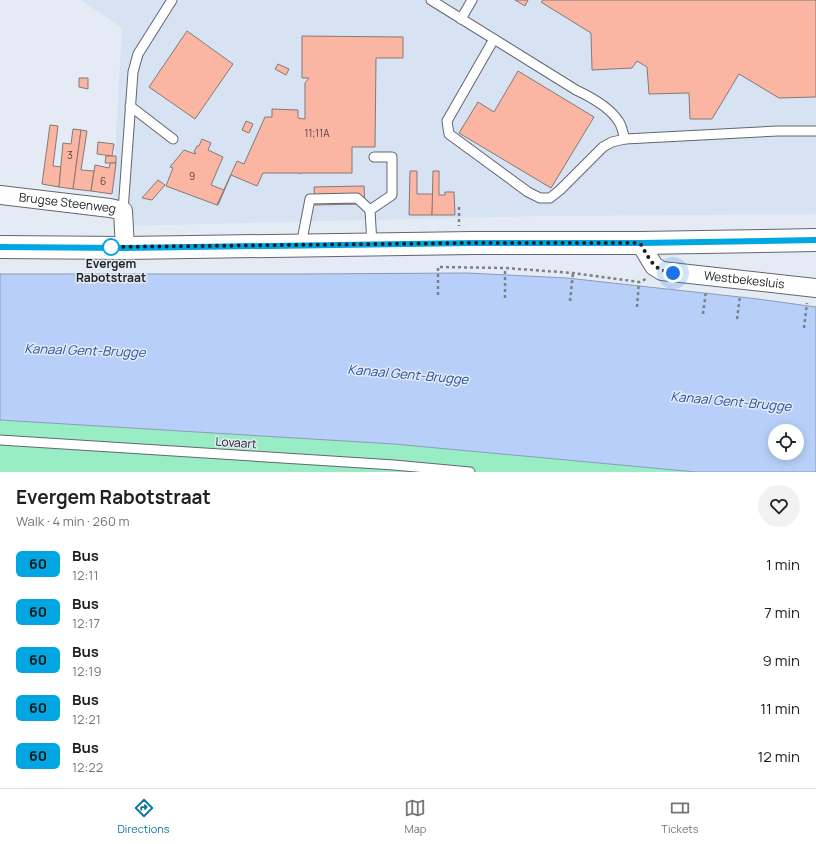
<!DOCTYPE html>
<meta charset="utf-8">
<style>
:root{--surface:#fff;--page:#f2f2f2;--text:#202124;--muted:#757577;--line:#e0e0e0;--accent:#0a75a0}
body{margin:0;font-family:Manrope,sans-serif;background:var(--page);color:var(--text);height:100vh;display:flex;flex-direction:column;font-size:15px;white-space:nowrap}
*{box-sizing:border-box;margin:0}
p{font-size:13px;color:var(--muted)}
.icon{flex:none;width:22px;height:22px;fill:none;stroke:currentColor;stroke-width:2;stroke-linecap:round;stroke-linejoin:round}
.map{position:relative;height:472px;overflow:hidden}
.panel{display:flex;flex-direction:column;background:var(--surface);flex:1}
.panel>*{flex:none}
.badge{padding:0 8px;border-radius:6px;font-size:14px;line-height:26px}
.fabs{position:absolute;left:768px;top:424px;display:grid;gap:8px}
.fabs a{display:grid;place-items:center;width:36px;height:36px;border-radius:50%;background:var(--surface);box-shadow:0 2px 10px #0003;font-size:20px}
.you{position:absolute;width:20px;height:20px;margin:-10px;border:3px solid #fff;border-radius:50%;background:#1a73e8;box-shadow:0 0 0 6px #1a73e833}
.map>.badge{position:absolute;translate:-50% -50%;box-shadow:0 0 0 2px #fff}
.round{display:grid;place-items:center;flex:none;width:42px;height:42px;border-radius:21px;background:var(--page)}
.head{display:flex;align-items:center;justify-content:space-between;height:68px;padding:0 16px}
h1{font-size:19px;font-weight:700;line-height:30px}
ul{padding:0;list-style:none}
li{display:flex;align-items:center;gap:12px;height:48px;padding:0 16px}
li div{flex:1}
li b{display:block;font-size:15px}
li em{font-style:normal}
li .badge{min-width:44px;font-weight:700;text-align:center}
.dock{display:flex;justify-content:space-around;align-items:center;height:56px;border-top:1px solid var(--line);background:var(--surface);font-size:11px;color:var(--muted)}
.dock a{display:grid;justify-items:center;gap:2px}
.dock .on{color:var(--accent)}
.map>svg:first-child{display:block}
</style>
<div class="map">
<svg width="816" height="472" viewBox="0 0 816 472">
<rect width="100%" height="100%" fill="#e4ebf4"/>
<!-- built -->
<polygon fill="#d7e2f2" points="81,0 816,0 816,214 543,216 119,226 113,193 122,28"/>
<!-- green -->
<polygon fill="#98edc4" points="0,420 394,444 697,472 0,472"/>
<!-- water -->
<path fill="#b8d0f9" stroke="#8a9bb8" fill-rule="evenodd" d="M467,273L567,278L758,299L816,307V472H696L394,444L0,420V274H301ZM775,431H797V453H775Z"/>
<!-- building -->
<g fill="#fab5a3" stroke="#847976">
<polygon points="515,0 528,0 525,6"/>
<polygon points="543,0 816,0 816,97 779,98 739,74 712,119 690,119 689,93 649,94 647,67 637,61 632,68 592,70 591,33 541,2"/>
<polygon points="187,31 233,64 195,119 149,87"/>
<polygon points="302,36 403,37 403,58 376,58 375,147 352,147 352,173 302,173 300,174 300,173 263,173 257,186 231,175 218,205 217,205 237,161 244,164 265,117 272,117 272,109 298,110 298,118 305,119 305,83 309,78 302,78"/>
<polygon points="278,64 289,69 286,75 275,69"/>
<polygon points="518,71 594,117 551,188 459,133 478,102 494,112"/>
<polygon points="79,78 88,78 88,89 79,87"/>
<polygon points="246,121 253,124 249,133 242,130"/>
<polygon points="50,125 58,126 53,166 61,167 59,187 42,184"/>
<polygon points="73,129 81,130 73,189 59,187 63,143 71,144"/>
<polygon points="81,130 87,131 81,170 94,171 91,191 73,189"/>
<polygon points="202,139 211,143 208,150 223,157 211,185 224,190 217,205 166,186 173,168 170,167 184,150 195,154 196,153 194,152 197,146 199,146"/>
<polygon points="98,142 114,144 112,156 97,154"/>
<polygon points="106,156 116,156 116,163 105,163"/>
<polygon points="110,163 116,163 112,194 91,191 95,165 109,168"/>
<polygon points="410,171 417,171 417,194 433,194 432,215 409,215"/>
<polygon points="433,171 439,171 439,195 445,195 445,192 454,192 455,215 432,215"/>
<polygon points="158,180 165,185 152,200 142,198"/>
<polygon points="364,186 365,204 315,205 314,187"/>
</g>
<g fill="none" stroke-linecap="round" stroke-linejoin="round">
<!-- lane casing -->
<g stroke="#62676f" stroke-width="11">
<g id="lane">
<path d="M431,0L576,90C591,97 610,107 619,122C622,126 623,134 625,139L778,131H816"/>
<polyline points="461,19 472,0"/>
<polyline points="494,39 447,121 449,134 528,192 540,198 550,198 560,190 603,147 612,142 625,139"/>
<polyline points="130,106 173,139"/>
<polyline points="123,211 133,72 138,54 172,0"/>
<polyline points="372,244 370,210 392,195 392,157 374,157"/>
<polyline points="301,245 310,199 357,198 370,210"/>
<polyline points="0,440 394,465 470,472"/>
</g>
</g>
<!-- street casing -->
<g stroke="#62676f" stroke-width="20">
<g id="street">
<path id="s1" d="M0,195L110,208L123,211L125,248"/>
<path id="s2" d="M640,243L654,266L662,271L816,288"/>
</g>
</g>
<!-- primary casing -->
<g stroke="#62676f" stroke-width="24">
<polyline id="primary" points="0,247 125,248 473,243 640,243 816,240"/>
</g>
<!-- path -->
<g stroke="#7c8086" stroke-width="2.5" stroke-dasharray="3 3" stroke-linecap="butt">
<polyline points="459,207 459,226"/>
<polyline points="438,295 438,267 505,268 573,273 639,282 646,279"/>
<polyline points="505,298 505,268"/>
<polyline points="570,301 573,273"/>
<polyline points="637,307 639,282"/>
<polyline points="703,314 706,291"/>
<polyline points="737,319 740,296"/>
<polyline points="804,328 807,303"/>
</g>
<!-- lane -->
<use href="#lane" stroke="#fff" stroke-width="9"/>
<!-- street -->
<use href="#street" stroke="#fff" stroke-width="18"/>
<!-- primary -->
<use href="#primary" stroke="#fff" stroke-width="22"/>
</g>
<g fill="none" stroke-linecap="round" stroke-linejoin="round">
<!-- line casing -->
<g stroke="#fff" stroke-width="9">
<polyline id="line" points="0,247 125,248 473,243 640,243 816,240"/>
</g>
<!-- line -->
<use href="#line" stroke="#00a6e2" stroke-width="6"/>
<!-- walk -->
<path stroke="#1d1f22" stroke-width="4" stroke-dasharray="0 7.2" d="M111,247H110L473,243H640C650,259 652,270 673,273"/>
</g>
<!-- markers -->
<circle fill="#fff" stroke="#00a6e2" stroke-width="2" cx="111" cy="247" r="8"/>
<g text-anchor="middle" stroke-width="3" stroke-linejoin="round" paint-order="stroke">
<!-- number labels -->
<g font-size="10" fill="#544442">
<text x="317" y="137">11;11A</text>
<text x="70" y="159">3</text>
<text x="192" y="180">9</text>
<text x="103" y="185">6</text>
</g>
<!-- street labels -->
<g font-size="12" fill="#1d1f22" stroke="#e4ebf4">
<text dy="4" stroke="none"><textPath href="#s1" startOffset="68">Brugse Steenweg</textPath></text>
<text dy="4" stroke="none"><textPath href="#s2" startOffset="119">Westbekesluis</textPath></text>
<text transform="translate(236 443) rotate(4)" y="4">Lovaart</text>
</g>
<!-- stop labels -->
<g font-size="12" font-weight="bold" fill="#1d1f22" stroke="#e4ebf4">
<text x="111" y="268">Evergem<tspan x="111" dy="14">Rabotstraat</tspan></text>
</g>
<!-- water labels -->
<g font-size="13" font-style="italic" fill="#27509e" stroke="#e4ebf4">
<text transform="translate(85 350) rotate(2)" y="5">Kanaal Gent-Brugge</text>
<text transform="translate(408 374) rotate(5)" y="5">Kanaal Gent-Brugge</text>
<text transform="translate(731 401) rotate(5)" y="5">Kanaal Gent-Brugge</text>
</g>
</g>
</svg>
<div class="fabs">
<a><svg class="icon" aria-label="locate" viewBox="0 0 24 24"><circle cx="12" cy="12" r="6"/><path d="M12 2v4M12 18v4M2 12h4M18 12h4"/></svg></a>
</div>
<div class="you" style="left:673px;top:273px"></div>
</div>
<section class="panel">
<div class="head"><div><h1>Evergem Rabotstraat</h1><p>Walk · 4 min · 260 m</p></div><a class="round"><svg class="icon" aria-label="heart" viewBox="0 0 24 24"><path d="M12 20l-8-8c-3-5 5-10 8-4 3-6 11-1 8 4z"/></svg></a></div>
<ul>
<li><span class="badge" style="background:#00a6e2;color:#111">60</span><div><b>Bus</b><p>12:11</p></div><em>1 min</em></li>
<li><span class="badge" style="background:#00a6e2;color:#111">60</span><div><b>Bus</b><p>12:17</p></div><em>7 min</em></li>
<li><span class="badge" style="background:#00a6e2;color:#111">60</span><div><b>Bus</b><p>12:19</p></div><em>9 min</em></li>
<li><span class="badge" style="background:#00a6e2;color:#111">60</span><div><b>Bus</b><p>12:21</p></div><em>11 min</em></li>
<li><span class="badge" style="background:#00a6e2;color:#111">60</span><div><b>Bus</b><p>12:22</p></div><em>12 min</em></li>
</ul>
</section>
<nav class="dock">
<a class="on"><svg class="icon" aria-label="directions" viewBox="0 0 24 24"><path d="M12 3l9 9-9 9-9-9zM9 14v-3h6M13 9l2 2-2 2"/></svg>Directions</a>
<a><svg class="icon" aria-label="map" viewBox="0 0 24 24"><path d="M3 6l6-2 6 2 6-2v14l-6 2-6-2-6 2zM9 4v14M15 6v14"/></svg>Map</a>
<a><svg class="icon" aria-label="tickets" viewBox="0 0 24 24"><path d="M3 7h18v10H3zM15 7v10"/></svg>Tickets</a>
</nav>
